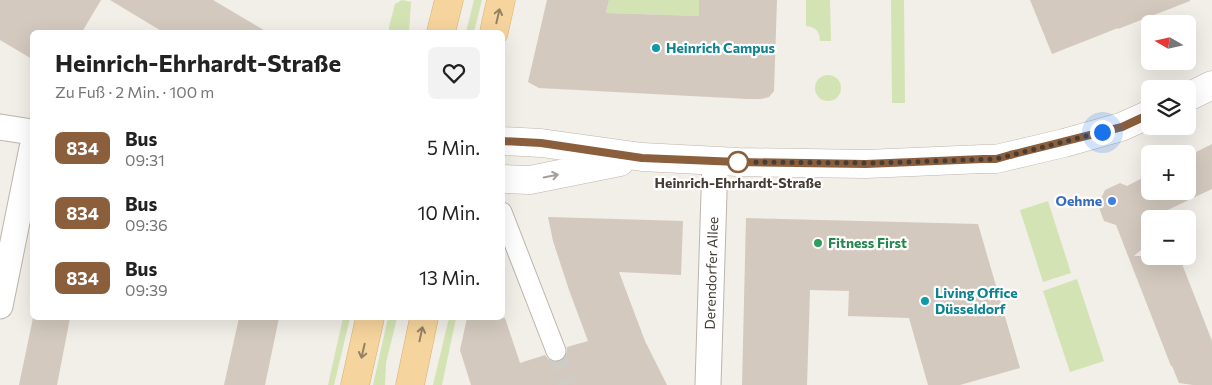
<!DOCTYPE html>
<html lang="de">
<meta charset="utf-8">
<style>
:root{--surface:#fff;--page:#f2f2f2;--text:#222;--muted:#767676}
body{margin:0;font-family:Commissioner,sans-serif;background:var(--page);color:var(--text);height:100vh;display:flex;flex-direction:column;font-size:19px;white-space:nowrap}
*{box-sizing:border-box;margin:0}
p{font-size:16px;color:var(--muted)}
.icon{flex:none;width:28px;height:28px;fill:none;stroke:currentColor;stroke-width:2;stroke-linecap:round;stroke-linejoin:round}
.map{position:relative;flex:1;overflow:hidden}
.sheet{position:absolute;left:30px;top:30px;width:475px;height:290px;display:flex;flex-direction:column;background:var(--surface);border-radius:8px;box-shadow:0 5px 20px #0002}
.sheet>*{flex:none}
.badge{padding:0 10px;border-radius:8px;font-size:18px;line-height:32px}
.needle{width:32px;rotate:279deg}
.controls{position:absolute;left:1141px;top:15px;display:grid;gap:10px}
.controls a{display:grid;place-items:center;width:55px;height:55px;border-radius:8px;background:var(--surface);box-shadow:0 5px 20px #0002;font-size:25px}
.you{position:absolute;width:25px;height:25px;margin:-12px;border:4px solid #fff;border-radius:50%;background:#1a73e8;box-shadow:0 0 0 8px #1a73e833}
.map>.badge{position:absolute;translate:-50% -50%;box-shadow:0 0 0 2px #fff}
.round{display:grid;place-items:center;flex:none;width:52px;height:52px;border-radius:8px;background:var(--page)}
.summary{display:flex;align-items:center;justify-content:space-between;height:85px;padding:0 25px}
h1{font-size:24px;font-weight:700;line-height:38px}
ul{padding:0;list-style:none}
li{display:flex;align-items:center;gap:15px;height:65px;padding:0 25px}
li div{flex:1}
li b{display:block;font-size:19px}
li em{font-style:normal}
li .badge{min-width:55px;font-weight:700;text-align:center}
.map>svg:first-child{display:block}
</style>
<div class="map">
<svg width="1212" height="385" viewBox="0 0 1212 385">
<rect width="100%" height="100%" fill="#f2eee8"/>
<!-- green -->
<g fill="#d3e3b4">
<polygon points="402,0 411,2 409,32 389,32 389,27 395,4"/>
<polygon points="474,0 482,0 474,32 466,32"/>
<polygon points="609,0 699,0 699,16 606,13"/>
<path d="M806,0H830L831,41H820C820,31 815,27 806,26Z"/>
<polygon points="891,0 904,0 905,103 892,103"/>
<circle cx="828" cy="88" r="13"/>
<polygon points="1048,201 1071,273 1043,282 1020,210"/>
<polygon points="1077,279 1104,361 1070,372 1043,291"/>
<polygon points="343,318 350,318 334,385 328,385"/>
<polygon points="388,318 397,318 386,363 385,385 373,385"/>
<polygon points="449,318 456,318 442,385 433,385"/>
</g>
<!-- building -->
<g fill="#d3c9be">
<polygon points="0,0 101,0 82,32 32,32 32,59 0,40"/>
<polygon points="110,0 213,0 267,32 163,32"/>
<polygon points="547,0 609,0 606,13 699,16 699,0 777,0 774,91 769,97 761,99 748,99 539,88 528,82"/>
<polygon points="1030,0 1190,0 1190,1 1118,29 1118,28 1052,54"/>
<polygon points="1212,144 1212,189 1155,216 1154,219 1150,219 1150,242 1134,256 1179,256 1212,341 1212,385 1193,385 1179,383 1172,366 1171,366 1116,225 1104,221 1098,205 1105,190 1120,183 1127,186 1150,174 1150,191 1188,191 1188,156"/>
<polygon points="548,217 683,221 681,275 619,272 645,341 667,385 471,385 460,350 467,318 505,318 520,363 545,355 549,360 554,362 560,362 565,358 567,353 567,347 588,341 569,290 553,241"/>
<polygon points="746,218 978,224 1020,368 960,385 928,385 909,318 848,316 849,291 810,290 807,385 742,385"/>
<polygon points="33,318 70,318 57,385 19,385"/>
<polygon points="239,318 279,318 265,385 224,385"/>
</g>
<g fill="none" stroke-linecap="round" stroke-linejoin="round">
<!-- pedestrian-tunnel -->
<polyline stroke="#cfcbc5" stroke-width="19" stroke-dasharray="19 9" stroke-linecap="butt" points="556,351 568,385"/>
<!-- pedestrian casing -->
<g stroke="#bdb5ab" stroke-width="21">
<polyline id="pedestrian" points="502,212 556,351"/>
</g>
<!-- minor casing -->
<g stroke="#bdb5ab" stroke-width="27">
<g id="minor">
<polyline points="0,127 32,132"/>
<polyline points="0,306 32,148"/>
<path id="s1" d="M708,385L715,161"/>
</g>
</g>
<!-- tertiary casing -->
<g stroke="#bdb5ab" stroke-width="29">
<g id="tertiary">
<polyline points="1188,97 1212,85"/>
<polyline points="502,141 541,143 642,157 738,162 866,164 983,159 996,159 1064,143 1121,127 1150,114"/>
<polyline points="502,179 530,180 620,162"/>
</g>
</g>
<!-- primary casing -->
<g stroke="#daaf6f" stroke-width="29">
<g id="primary">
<polyline points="441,32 449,0"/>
<polyline points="494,32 501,0"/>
<polyline points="355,385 370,318"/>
<polyline points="410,385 424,318"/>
</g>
</g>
<!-- pedestrian -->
<use href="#pedestrian" stroke="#fff" stroke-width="19"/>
<!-- minor -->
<use href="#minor" stroke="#fff" stroke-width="25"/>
<!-- tertiary -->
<use href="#tertiary" stroke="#fff" stroke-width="28"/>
<!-- primary -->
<use href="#primary" stroke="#f6d49d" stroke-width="28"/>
</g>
<!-- one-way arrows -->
<defs><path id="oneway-shaft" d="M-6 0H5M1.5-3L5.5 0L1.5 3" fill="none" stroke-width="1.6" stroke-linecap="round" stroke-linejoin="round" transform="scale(1.25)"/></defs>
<g stroke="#958265">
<use href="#oneway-shaft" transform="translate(498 16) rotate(-77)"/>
<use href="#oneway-shaft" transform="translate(421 334) rotate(-78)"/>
<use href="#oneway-shaft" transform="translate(363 351) rotate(103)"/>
</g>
<use stroke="#a29e9b" href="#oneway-shaft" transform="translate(551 176) rotate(-11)"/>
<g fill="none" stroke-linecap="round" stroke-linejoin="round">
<!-- line casing -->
<g stroke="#fff" stroke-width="11">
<polyline id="line" points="502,141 541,143 642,158 738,162 866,164 983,159 996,159 1010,155 1122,127 1150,114"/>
</g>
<!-- line -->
<use href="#line" stroke="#8b5e3c" stroke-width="8"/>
<!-- walk -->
<polyline stroke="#453e37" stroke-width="5" stroke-dasharray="0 9" points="738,162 878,163 996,159 1102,132"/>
</g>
<!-- markers -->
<g fill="#0f9aa8" stroke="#fff" stroke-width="2">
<circle cx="656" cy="48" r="5"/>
<circle cx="925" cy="301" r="5"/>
</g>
<circle fill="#fff" stroke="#8b5e3c" stroke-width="2.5" cx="738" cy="162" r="10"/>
<circle fill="#3f7fe0" stroke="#fff" stroke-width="2" cx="1112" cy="201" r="5"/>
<circle fill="#2e9e5b" stroke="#fff" stroke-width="2" cx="818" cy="243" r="5"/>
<g text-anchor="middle" stroke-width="4.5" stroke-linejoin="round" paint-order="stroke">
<!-- culture labels -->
<g font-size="14" font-weight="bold" fill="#0d838f" stroke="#fff" text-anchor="start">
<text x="666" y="53">Heinrich Campus</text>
<text x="935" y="298">Living Office<tspan x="935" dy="16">Düsseldorf</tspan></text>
</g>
<!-- stop labels -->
<g font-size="14" font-weight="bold" fill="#453e37" stroke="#fff">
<text x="738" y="188">Heinrich-Ehrhardt-Straße</text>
</g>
<!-- shop labels -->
<g font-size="14" font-weight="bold" fill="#366cbe" stroke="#fff" text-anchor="end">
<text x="1102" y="206">Oehme</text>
</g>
<!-- leisure labels -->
<g font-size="14" font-weight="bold" fill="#27864d" stroke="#fff" text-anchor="start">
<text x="828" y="248">Fitness First</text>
</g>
<!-- street labels -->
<g font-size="14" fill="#453e37" stroke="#fff">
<text dy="5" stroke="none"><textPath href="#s1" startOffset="112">Derendorfer Allee</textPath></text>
</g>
</g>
</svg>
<div class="controls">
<a><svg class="needle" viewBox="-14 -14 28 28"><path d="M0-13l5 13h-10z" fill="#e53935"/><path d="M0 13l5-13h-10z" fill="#767676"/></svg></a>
<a><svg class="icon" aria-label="layers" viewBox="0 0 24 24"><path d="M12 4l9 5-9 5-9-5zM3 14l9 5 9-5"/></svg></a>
<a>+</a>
<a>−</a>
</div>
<div class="you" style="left:1102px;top:132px"></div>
<section class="sheet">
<div class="summary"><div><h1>Heinrich-Ehrhardt-Straße</h1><p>Zu Fuß · 2 Min. · 100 m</p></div><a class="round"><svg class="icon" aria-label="heart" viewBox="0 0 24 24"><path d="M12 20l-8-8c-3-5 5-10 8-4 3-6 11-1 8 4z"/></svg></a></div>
<ul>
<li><span class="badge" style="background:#8b5e3c;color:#fff">834</span><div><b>Bus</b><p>09:31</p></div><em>5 Min.</em></li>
<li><span class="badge" style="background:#8b5e3c;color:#fff">834</span><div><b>Bus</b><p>09:36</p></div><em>10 Min.</em></li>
<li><span class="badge" style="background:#8b5e3c;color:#fff">834</span><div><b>Bus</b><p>09:39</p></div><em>13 Min.</em></li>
</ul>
</section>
</div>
